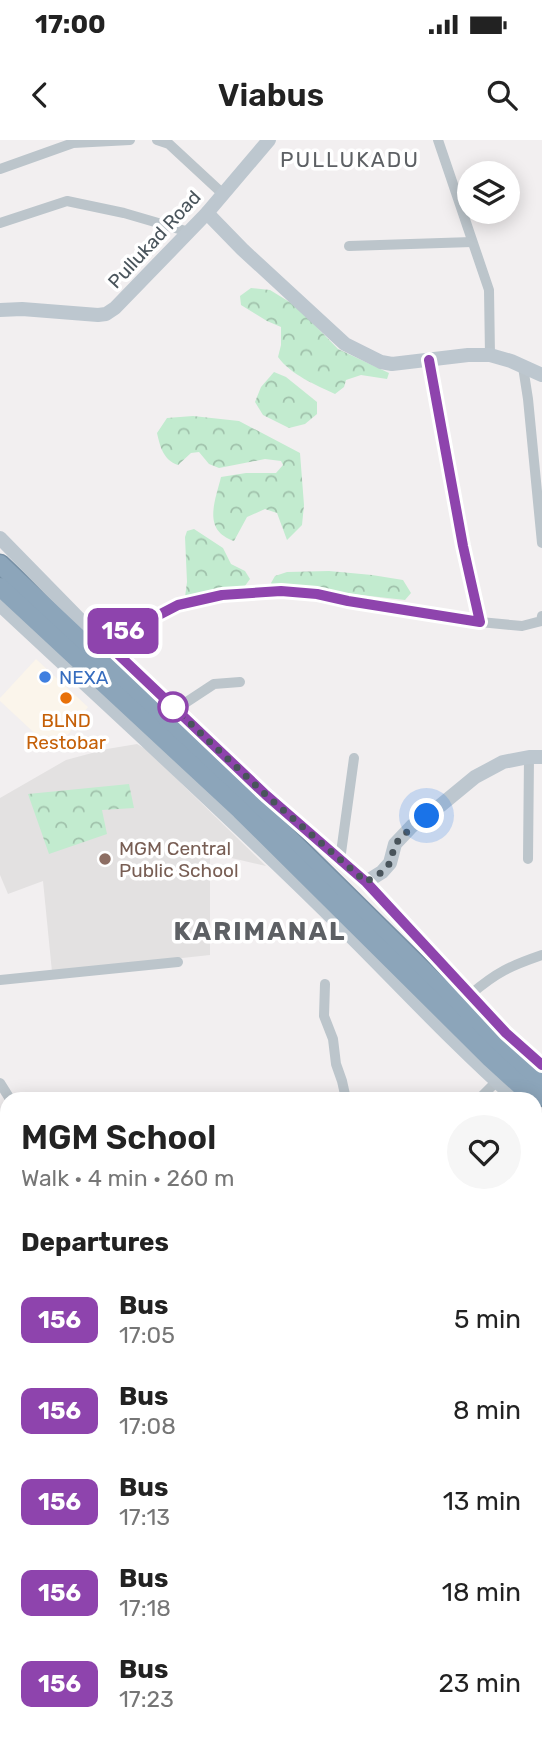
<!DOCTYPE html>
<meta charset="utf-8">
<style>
:root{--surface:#fff;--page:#f6f6f6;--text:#222;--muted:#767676}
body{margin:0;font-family:Rubik,sans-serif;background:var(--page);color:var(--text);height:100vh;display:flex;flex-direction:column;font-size:26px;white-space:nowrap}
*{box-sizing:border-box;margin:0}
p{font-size:23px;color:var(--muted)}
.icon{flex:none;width:38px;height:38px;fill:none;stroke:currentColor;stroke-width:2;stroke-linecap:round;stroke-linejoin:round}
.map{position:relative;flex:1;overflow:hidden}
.details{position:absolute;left:0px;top:952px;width:542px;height:653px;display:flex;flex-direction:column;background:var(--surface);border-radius:21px 21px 0 0;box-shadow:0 4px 18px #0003}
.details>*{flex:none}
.badge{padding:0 14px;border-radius:10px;font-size:24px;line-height:46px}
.fabs{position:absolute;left:457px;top:21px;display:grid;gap:14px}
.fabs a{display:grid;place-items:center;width:63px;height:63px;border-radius:50%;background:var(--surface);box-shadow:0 4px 18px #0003;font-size:35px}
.you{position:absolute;width:35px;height:35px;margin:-18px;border:5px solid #fff;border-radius:50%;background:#1a73e8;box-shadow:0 0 0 10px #1a73e833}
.map>.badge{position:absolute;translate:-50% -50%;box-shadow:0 0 0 4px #fff}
h2{padding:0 21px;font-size:26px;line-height:63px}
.round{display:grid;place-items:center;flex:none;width:74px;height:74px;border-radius:37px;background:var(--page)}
.overview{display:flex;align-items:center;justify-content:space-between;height:119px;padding:0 21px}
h1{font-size:33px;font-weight:600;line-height:52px}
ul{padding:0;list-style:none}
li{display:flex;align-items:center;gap:21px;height:91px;padding:0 21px}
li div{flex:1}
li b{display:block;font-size:26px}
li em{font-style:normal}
li .badge{min-width:77px;font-weight:700;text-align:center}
.status{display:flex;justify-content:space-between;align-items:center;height:49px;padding:0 35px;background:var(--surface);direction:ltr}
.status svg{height:19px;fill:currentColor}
header{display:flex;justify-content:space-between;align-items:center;height:91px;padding:0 21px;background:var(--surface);font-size:32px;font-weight:600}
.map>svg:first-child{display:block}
</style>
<div class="status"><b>17:00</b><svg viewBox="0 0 49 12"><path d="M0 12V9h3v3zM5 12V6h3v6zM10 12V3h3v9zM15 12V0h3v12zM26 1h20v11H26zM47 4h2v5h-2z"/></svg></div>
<header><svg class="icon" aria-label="back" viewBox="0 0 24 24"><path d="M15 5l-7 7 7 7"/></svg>Viabus<svg class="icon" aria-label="search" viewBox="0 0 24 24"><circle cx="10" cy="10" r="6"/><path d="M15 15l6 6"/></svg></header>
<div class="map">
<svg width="542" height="1604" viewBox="0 0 542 1604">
<defs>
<pattern id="forest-crowns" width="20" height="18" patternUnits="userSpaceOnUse" patternTransform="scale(1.75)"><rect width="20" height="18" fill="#c2ebcf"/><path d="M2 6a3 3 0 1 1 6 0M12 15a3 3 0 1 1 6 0" fill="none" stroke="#a0c1ab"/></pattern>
</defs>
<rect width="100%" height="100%" fill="#f2eff0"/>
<!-- commercial -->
<polygon fill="#fbf5eb" points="36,519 88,567 67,596 44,602 0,561 0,558"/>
<!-- education -->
<polygon fill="#e3e1e1" points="137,604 147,610 266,726 210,713 210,815 52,832 43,741 8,754 0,735 0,658 66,620 107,609"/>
<!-- forest -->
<g fill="url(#forest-crowns)">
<path d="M251,148L270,150L296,166L338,209L389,233L387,239L361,235L346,240L344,247L335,254C316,245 291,235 278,217L281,205V187L267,181L241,165L240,156Z"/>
<polygon points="274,232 286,237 317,262 317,274 305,284 289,288 263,275 255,262 261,247"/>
<path d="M193,276L239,281L300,313L304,365L302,385L287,400L277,373L265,369L247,377L234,401C202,390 215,362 221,337L246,333H276L283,325L281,321L265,319L219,328L209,324L199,312L191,313L178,325C163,320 160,306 157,293L167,278Z"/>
<polygon points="194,389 223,408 231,424 245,431 250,439 242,450 192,461 185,457 187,442 185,397 187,391"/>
<polygon points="329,431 372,435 403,440 411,453 405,460 308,449 275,449 271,443 275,436 287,432"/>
<polygon points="129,644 134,668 102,670 107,694 49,714 28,654"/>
</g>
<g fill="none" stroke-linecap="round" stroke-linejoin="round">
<!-- highway casing -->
<g stroke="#7790a5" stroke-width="21">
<g id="highway">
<polyline points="0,424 248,658 499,905 542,945"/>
<polyline points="0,447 240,670 490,918 535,959"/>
</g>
</g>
<!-- street -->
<g stroke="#bcc5cb" stroke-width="10">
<polyline points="157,0 169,4 223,54"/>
<polyline points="438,0 489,150 490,215"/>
<polyline points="0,29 73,3 130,0"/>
<polyline points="0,83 67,61 124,73 189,92"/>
<polyline points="349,106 472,102"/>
<polyline points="429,220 463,406 480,482"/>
<polyline points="523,227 528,259 542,403"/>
<polyline points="103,500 151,479 178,465 222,455 281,451 317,454 348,462 480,482 522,486 541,481 542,476"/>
<polyline points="176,569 214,544 240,542"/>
<polyline points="528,719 529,617"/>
<polyline points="340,720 354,618"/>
<polyline points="0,840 178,822"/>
<polyline points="325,844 324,876 333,899 336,924 342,941 346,959"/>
<path d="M471,854C497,832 510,826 542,815"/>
<polyline points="0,943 10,959"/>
<polyline points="479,959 496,942"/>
<polyline points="536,1103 542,1102"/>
<polyline points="0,1339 7,1339"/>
<polyline points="536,1354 542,1357"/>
<polyline points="249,1598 286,1604"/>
<polyline points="50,1604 70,1602"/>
</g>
<!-- secondary -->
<g stroke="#bdc7cf" stroke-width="14">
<polyline points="207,73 242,109 345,204 381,222 392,224 468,215 490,215 511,221 542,235"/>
<polyline points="0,170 22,169 98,175 106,174 115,168 207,73 269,0"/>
<polyline points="0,398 91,491 103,500 266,655 366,742 506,893 542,925"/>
<path d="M0,465C107,565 215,663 320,766C386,830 447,898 516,959"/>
<polyline points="366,742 382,732 390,723 395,704 412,686 441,665 475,637 503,622 529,617 542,617"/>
<polyline points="536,976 542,982"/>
</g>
<!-- highway -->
<use href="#highway" stroke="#8ca5ba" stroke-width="18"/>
</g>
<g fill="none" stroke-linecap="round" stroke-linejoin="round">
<!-- line casing -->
<g stroke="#fff" stroke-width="16">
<polyline id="line" points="429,220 463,406 480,482 348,461 317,454 281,451 222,455 178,465 151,479 103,500 266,655 366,742 506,893 542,925"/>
</g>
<!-- line -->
<use href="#line" stroke="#8e44ad" stroke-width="10"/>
<!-- walk -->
<polyline stroke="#49545b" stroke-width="7" stroke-dasharray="0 12.6" points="173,567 266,655 366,742 382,732 390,723 395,704 412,687 427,676"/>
</g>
<!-- markers -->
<circle fill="#3f7fe0" stroke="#fff" stroke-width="2.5" cx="45" cy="537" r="7"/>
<circle fill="#e8710a" stroke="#fff" stroke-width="2.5" cx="66" cy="558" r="7"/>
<circle fill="#fff" stroke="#8e44ad" stroke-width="3.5" cx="173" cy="567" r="14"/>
<circle fill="#8d6e63" stroke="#fff" stroke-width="2.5" cx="105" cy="719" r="7"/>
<g text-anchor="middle" stroke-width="7" stroke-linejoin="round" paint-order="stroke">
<!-- street labels -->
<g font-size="19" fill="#49545b" stroke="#fff">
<text transform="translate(154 99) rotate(-47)" y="7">Pullukad Road</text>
</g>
<!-- shop labels -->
<g font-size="19" fill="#366cbe" stroke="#fff" text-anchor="start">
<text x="59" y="544">NEXA</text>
</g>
<!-- food labels -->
<g font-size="19" fill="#c56008" stroke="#fff">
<text x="66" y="587">BLND<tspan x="66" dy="22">Restobar</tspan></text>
</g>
<!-- education labels -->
<g font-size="19" fill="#785e54" stroke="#fff" text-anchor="start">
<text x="119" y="715">MGM Central<tspan x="119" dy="22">Public School</tspan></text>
</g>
<!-- neighbourhood labels -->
<g font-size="21" letter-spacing="2" fill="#5d6064" stroke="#fff">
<text x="350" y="27">PULLUKADU</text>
</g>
<!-- district labels -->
<g font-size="26" font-weight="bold" letter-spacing="2" fill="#5d6064" stroke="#fff">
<text x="260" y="800">KARIMANAL</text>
</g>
</g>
</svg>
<div class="fabs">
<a><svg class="icon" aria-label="layers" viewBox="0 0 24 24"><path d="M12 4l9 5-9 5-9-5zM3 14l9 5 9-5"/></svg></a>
</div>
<div class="you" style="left:427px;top:676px"></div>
<b class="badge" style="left:123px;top:491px;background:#8e44ad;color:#fff">156</b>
<section class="details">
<div class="overview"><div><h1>MGM School</h1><p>Walk · 4 min · 260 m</p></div><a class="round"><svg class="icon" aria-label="heart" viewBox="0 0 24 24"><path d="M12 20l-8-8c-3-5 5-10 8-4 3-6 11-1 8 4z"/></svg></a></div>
<h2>Departures</h2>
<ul>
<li><span class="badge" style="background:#8e44ad;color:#fff">156</span><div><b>Bus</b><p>17:05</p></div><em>5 min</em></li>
<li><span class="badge" style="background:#8e44ad;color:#fff">156</span><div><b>Bus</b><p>17:08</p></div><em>8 min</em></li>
<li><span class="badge" style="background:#8e44ad;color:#fff">156</span><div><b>Bus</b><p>17:13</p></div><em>13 min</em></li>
<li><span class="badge" style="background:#8e44ad;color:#fff">156</span><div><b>Bus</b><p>17:18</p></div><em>18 min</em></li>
<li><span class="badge" style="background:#8e44ad;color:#fff">156</span><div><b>Bus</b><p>17:23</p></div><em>23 min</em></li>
</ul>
</section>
</div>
